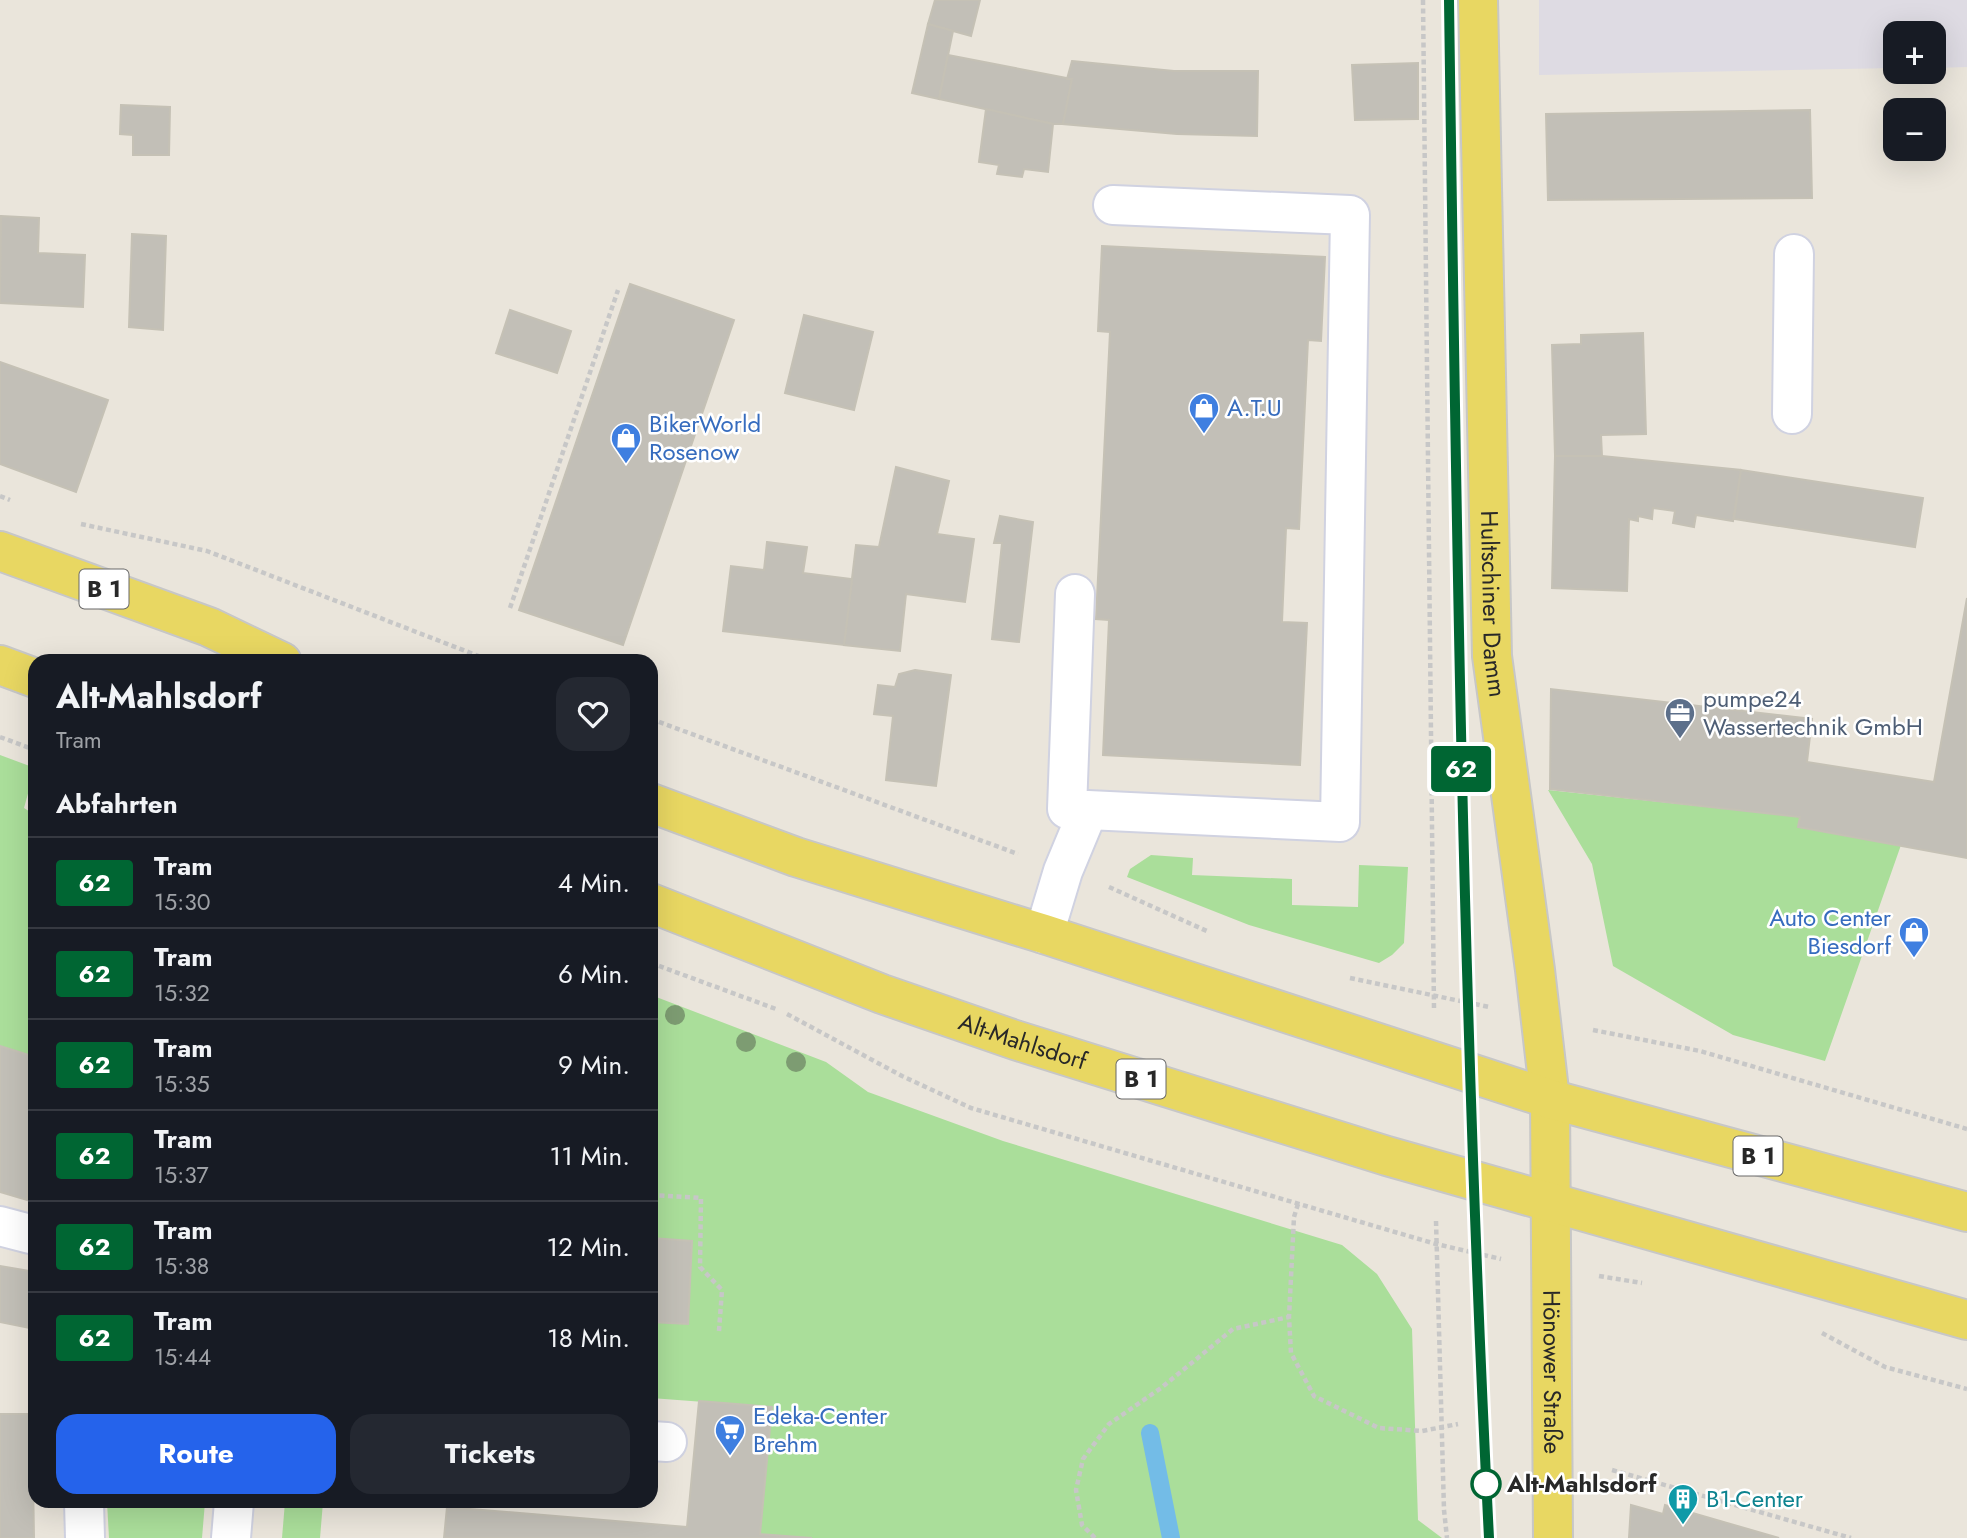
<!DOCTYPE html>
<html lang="de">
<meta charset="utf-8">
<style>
:root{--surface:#171b24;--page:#242831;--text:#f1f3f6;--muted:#9ea1a6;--line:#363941;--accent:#2563eb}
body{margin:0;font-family:Jost,sans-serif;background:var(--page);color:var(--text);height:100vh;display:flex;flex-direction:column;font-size:26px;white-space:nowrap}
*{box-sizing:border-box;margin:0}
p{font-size:23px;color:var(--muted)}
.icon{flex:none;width:38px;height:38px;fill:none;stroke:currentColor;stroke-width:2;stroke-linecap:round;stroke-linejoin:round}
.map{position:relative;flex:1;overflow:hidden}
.sheet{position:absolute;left:28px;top:654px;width:630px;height:854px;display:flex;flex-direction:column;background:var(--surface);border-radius:21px;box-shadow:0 7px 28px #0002}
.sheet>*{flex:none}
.badge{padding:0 14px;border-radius:5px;font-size:24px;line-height:46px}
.tools{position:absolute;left:1883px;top:21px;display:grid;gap:14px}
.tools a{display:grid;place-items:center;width:63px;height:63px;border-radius:14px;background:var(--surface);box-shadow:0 7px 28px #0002;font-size:35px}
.map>.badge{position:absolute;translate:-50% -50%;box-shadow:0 0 0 4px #fff}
h2{padding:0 28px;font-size:26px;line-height:63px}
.round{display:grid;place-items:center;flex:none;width:74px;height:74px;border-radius:21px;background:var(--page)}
.overview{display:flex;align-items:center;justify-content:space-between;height:119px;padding:0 28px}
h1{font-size:33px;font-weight:700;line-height:52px}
.action{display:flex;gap:14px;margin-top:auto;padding:14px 28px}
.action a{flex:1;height:80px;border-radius:21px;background:var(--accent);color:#fff;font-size:28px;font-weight:700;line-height:80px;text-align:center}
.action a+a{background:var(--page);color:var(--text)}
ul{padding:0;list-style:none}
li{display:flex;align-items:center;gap:21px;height:91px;padding:0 28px;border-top:2px solid var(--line)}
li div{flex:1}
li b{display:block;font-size:26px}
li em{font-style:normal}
li .badge{min-width:77px;font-weight:700;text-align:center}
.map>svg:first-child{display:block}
</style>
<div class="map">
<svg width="1967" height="1538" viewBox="0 0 1967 1538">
<rect width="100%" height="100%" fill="#eae5db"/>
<!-- industrial -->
<polygon fill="#dedbe3" points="1539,0 1967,0 1967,67 1934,68 1934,33 1895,33 1895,68 1539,75"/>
<!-- green -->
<g fill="#aade9a">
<polygon points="0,755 35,768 24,808 35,815 35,1057 0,1046"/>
<polygon points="1548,790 1800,817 1798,827 1901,845 1825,1061 1733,1035 1613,966 1592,864"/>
<polygon points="1151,855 1193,858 1192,875 1292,879 1292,905 1358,907 1359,865 1408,867 1404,943 1392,955 1379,963 1249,925 1127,877 1130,869"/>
<polygon points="651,995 826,1062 868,1092 1003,1141 1342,1245 1377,1274 1412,1329 1418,1520 1442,1538 801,1538 760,1534 771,1407 651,1398"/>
<polygon points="107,1502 205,1502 202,1538 109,1538"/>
<polygon points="285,1502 323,1502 320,1538 282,1538"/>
</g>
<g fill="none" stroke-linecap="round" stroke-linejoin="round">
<!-- stream -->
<polyline stroke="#73bce7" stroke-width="18" points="1150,1433 1171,1538"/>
</g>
<!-- building -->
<g fill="#c2bfb7" stroke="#c5c1b5" stroke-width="2">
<polygon points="935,0 980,0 971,36 928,24"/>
<polygon points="928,24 953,31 939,99 912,93"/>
<polygon points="948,55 1072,79 1063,124 1053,124 939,99"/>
<polygon points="1072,61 1174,71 1258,71 1257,136 1177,134 1063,124 1072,79 1067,79"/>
<polygon points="1418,63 1418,119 1355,120 1352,65"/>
<polygon points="121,105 170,107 169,155 133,155 133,135 120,134"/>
<polygon points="986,109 1053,124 1048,172 1024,169 1022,177 997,174 999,165 979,162"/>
<polygon points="1810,110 1812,198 1548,200 1546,114"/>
<polygon points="1,216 39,218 38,253 85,255 83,307 0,303"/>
<polygon points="132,234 166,236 163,330 129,327"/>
<polygon points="1102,246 1325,257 1321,341 1308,340 1299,529 1286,528 1282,622 1307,623 1300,765 1103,755 1109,620 1096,619 1110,332 1098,331"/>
<polygon points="630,284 734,320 623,645 519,610"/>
<polygon points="510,310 571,331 557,373 496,353"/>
<polygon points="804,315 873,332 854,410 785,393"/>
<polygon points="1643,333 1646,434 1601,435 1602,456 1555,456 1552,345 1581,344 1581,335"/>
<polygon points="0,362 108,400 76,492 0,464"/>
<polygon points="1555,456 1602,456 1741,470 1733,521 1696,515 1694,527 1673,523 1675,511 1653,508 1652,519 1638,516 1638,521 1629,519 1627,591 1552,588"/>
<polygon points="896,467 949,481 937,534 974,539 965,602 906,594 900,651 844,645 856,545 879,547"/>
<polygon points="1741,470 1923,498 1915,547 1734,519"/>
<polygon points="1000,516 1033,522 1019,642 992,639 1002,543 994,543"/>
<polygon points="767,542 807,547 803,573 852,579 844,645 723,631 731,566 764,570"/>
<polygon points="1967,598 1967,858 1798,827 1800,817 1550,789 1551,689 1812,719 1807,762 1934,782"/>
<polygon points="915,670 951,675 936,786 886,780 893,716 874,714 878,685 895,687 899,674"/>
<polygon points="0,1046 35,1057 35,1109 27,1200 0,1192"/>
<polygon points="651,1238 692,1241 688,1324 651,1322"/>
<polygon points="0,1266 30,1271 30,1328 0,1322"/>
<polygon points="699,1401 772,1407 760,1534 812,1538 444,1538 447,1507 687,1527"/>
<polygon points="0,1414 32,1414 34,1538 0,1538"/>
<polygon points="1631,1505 1663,1514 1665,1505 1779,1538 1629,1538"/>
</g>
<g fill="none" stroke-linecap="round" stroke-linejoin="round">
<!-- minor casing -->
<g stroke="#d0d2e1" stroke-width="42">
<g id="minor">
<polyline points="1792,414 1794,254"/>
<polyline points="1075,594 1067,809 1340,822 1350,215 1113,205"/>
<polyline points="1044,934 1063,871 1088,811"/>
<polyline points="0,1226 30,1234"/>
<polyline points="651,1441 667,1442"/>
<polyline points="84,1502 85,1538"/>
<polyline points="231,1538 234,1502"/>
</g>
</g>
<!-- major casing -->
<g stroke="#c7c7c7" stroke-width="42">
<g id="major">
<path id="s1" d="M1478,0L1492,656L1535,970L1550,1099L1553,1538"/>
<polyline points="0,551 209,627 282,662"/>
<polyline points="0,665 35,678"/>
<polyline points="651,803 796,857 1044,934 1550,1099 1967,1212"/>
<path id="s2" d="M651,903L882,994L1015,1040L1387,1156L1967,1320"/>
</g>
</g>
<!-- path -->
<g stroke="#c7c7c7" stroke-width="4.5" stroke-dasharray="5 3.5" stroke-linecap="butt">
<polyline points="1423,0 1434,1009"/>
<polyline points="0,496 10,500"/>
<polyline points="81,524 207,551 494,662"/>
<polyline points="510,608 618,290"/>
<polyline points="651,719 1018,854"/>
<polyline points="0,737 35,750"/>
<polyline points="1109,887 1209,932"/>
<polyline points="651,963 776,1009"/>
<polyline points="1350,978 1489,1007"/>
<polyline points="787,1014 902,1076 971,1108 1436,1244 1501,1259"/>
<polyline points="1593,1030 1700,1051 1967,1129"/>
<polyline points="651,1138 655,1140 651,1188"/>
<polyline points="651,1195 701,1198 700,1267 722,1290 719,1331"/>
<polyline points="1298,1204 1294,1217 1289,1317 1291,1353 1314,1396 1379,1428 1422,1431 1458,1424"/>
<polyline points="1436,1221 1444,1510 1447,1538"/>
<polyline points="1599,1276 1642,1283"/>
<polyline points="1822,1333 1885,1367 1967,1389"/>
<polyline points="1612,1470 1851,1538"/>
<polyline points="1095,1538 1082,1525 1076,1490 1083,1459 1109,1424 1161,1388 1233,1329 1289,1317"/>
</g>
<!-- minor -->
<use href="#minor" stroke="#fff" stroke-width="38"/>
<!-- major -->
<use href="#major" stroke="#e8d762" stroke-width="38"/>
<!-- tram -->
<polyline stroke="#9e9fb2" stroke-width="2" points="1449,0 1458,667 1468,1072 1489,1538"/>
</g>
<!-- trees -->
<g fill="#7d9c72">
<circle cx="675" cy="1015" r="10"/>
<circle cx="746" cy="1042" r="10"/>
<circle cx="796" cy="1062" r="10"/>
</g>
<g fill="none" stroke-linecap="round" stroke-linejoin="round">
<!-- line casing -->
<g stroke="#fff" stroke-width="16">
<path id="line" d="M1449,0C1456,513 1463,1026 1489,1538"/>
</g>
<!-- line -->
<use href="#line" stroke="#063" stroke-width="10"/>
</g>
<!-- icons -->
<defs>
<g id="shop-pin" transform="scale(1.575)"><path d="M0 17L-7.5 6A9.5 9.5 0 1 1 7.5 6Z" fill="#3f7fe0" stroke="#fff"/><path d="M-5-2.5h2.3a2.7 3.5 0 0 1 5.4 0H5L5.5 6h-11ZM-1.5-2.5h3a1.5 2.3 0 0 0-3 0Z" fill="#fff"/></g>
<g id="office-pin" transform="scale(1.575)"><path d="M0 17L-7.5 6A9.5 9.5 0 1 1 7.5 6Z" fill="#5c6f8a" stroke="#fff"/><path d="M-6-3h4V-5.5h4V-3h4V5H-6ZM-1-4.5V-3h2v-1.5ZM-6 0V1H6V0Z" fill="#fff"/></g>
<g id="supermarket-pin" transform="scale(1.575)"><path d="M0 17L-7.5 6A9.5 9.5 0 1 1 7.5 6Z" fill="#3f7fe0" stroke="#fff"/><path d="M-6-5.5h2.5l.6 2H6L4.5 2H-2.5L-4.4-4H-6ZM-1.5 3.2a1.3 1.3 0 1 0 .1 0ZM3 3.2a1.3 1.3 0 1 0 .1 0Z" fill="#fff"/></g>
<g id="building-pin" transform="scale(1.575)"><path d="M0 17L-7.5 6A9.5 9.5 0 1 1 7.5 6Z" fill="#0f9aa8" stroke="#fff"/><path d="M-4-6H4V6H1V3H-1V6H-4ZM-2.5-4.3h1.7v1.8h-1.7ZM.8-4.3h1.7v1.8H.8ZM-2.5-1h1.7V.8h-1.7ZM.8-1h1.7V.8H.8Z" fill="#fff"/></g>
</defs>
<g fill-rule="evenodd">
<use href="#shop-pin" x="1204" y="408"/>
<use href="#shop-pin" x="626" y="438"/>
<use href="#office-pin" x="1680" y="713"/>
<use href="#shop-pin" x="1914" y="932"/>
<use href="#supermarket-pin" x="730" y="1430"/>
<use href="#building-pin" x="1683" y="1499"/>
</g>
<!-- markers -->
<circle fill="#fff" stroke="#063" stroke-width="3.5" cx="1486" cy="1484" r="14"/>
<g text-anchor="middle" stroke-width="5" stroke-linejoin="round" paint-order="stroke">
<!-- shield labels -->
<g fill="#fff" stroke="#686868" stroke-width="2">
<rect x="79.5" y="569.5" width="49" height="39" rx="5"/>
<rect x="1116.5" y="1059.5" width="49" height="39" rx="5"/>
<rect x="1733.5" y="1136.5" width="49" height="39" rx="5"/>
</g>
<g font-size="23" font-weight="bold" fill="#282828">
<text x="104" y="597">B 1</text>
<text x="1141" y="1087">B 1</text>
<text x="1758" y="1164">B 1</text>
</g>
<!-- shop labels -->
<g font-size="24" fill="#366cbe" stroke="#fff" text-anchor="start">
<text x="1227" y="416">A.T.U</text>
<text x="649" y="432">BikerWorld<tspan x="649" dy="28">Rosenow</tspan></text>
<text x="1891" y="926" text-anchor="end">Auto Center<tspan x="1891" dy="28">Biesdorf</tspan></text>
<text x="753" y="1424">Edeka-Center<tspan x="753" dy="28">Brehm</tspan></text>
</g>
<!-- street labels -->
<g font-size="24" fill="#282828" stroke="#fff">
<text dy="8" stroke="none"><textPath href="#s1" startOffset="604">Hultschiner Damm</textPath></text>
<text dy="8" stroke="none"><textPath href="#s2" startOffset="397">Alt-Mahlsdorf</textPath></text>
<text dy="8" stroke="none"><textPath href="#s1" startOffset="1376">Hönower Straße</textPath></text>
</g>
<!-- service labels -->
<g font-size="24" fill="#4e5e75" stroke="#fff" text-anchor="start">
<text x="1703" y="707">pumpe24<tspan x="1703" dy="28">Wassertechnik GmbH</tspan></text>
</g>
<!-- stop labels -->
<g font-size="24" font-weight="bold" fill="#282828" stroke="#fff" text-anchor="start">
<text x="1507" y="1492">Alt-Mahlsdorf</text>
</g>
<!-- culture labels -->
<g font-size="24" fill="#0d838f" stroke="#fff" text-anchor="start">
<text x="1706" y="1507">B1-Center</text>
</g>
</g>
</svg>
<div class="tools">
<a>+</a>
<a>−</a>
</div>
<b class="badge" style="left:1461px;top:769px;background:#063;color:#fff">62</b>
<section class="sheet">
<div class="overview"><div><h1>Alt-Mahlsdorf</h1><p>Tram</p></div><a class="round"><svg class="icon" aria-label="heart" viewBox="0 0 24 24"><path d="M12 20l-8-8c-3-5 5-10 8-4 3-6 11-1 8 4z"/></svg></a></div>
<h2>Abfahrten</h2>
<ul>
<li><span class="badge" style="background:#063;color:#fff">62</span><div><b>Tram</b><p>15:30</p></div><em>4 Min.</em></li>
<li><span class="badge" style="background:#063;color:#fff">62</span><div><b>Tram</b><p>15:32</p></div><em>6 Min.</em></li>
<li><span class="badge" style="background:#063;color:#fff">62</span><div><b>Tram</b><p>15:35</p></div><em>9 Min.</em></li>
<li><span class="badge" style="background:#063;color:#fff">62</span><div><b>Tram</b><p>15:37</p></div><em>11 Min.</em></li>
<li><span class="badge" style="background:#063;color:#fff">62</span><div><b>Tram</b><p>15:38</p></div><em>12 Min.</em></li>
<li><span class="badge" style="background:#063;color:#fff">62</span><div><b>Tram</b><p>15:44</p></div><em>18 Min.</em></li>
</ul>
<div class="action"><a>Route</a><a>Tickets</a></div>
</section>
</div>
